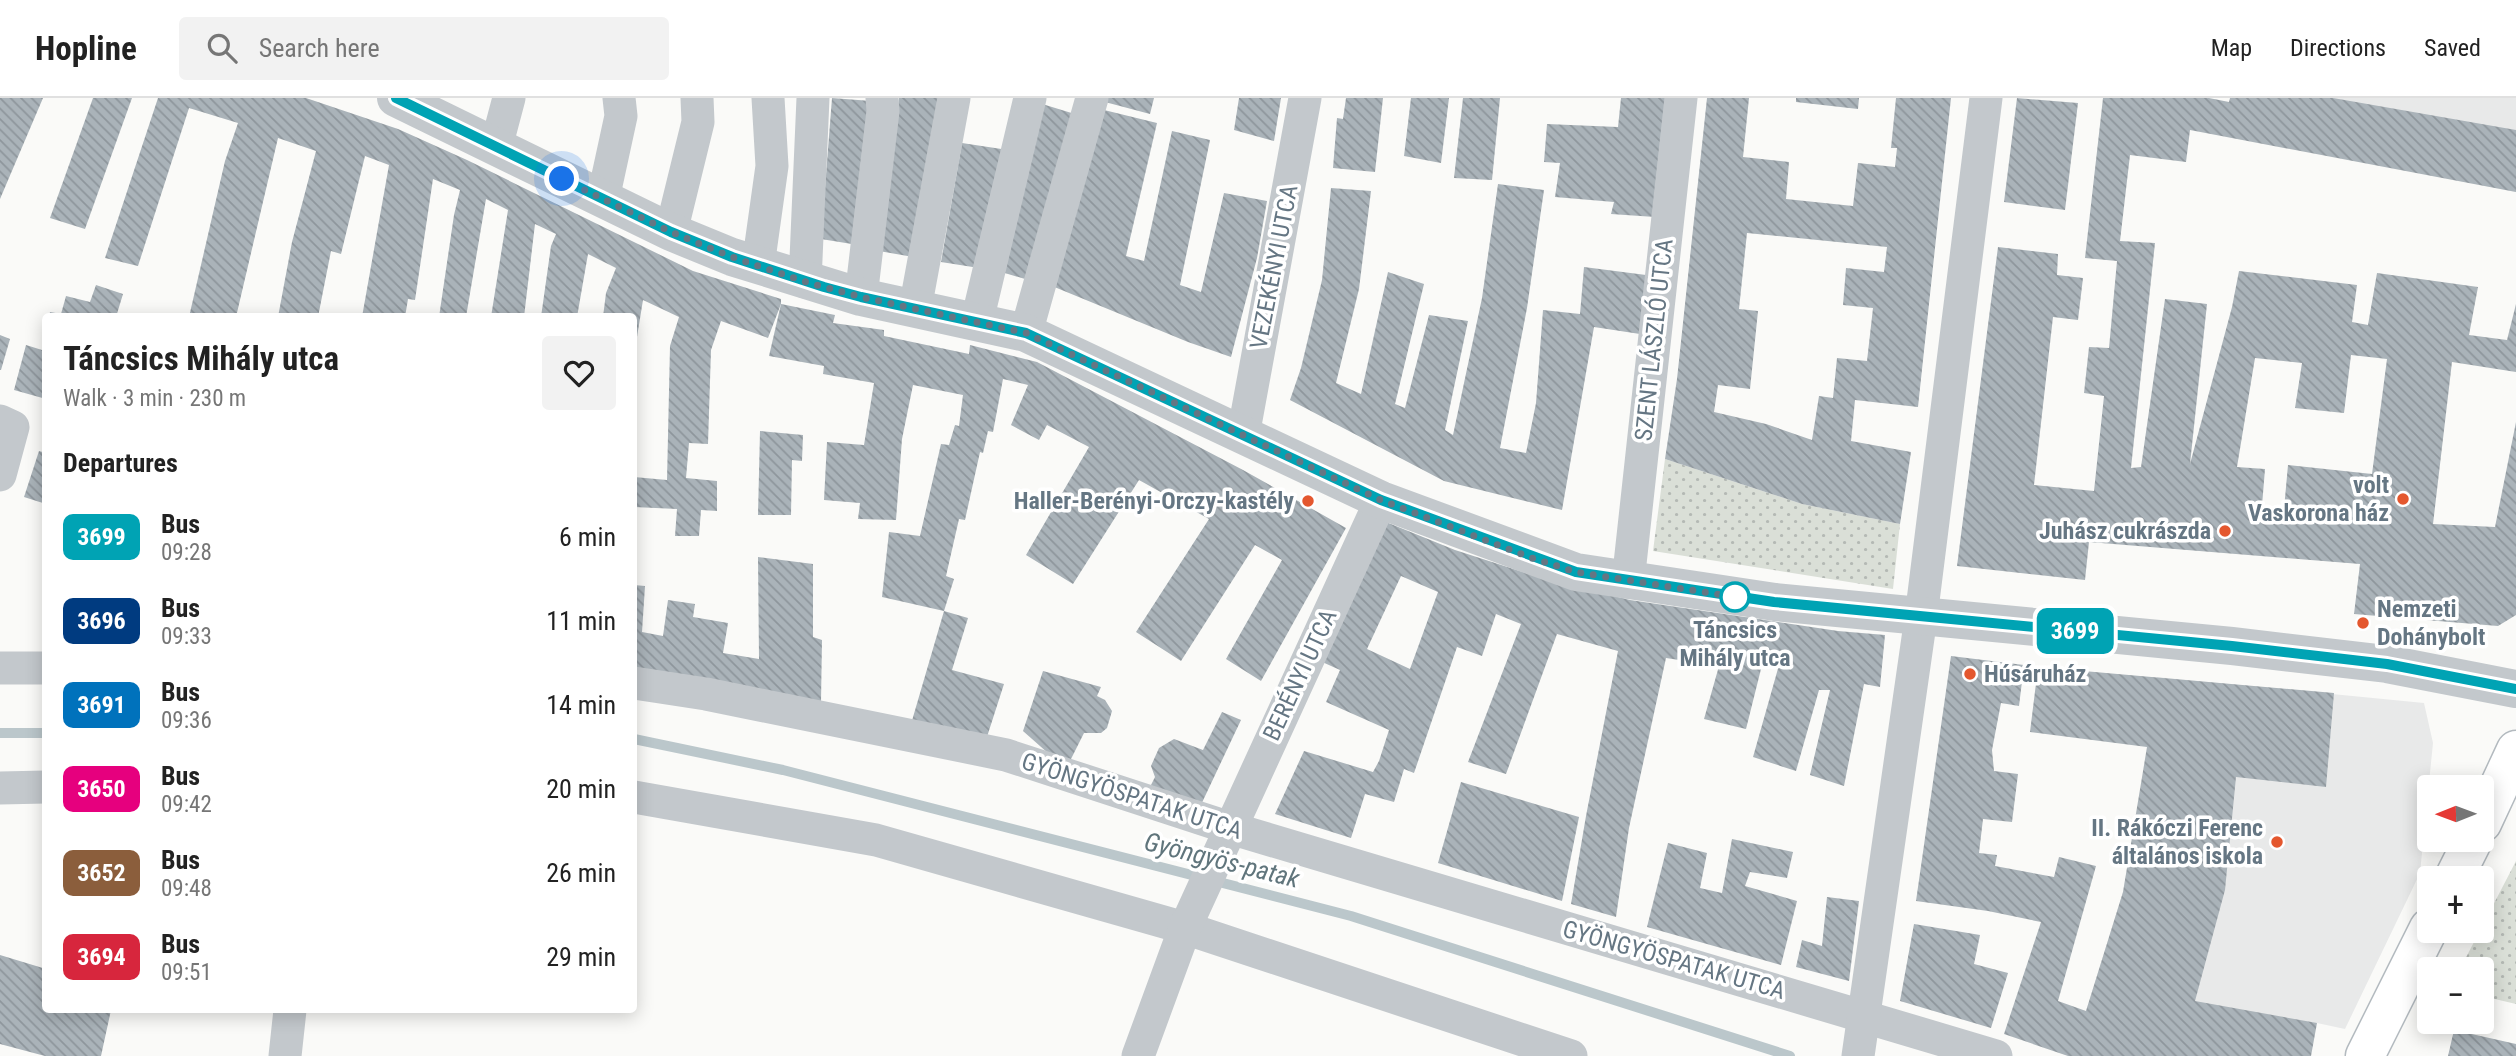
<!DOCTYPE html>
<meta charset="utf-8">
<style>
:root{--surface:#fff;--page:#f2f2f2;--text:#222;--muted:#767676;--line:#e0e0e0}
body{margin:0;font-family:"Roboto Condensed",sans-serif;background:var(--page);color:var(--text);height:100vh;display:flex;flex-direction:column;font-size:26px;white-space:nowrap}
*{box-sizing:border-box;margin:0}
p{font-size:23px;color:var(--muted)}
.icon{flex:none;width:38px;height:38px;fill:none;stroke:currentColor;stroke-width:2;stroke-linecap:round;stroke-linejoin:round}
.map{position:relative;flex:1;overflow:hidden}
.sheet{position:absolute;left:42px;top:215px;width:595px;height:700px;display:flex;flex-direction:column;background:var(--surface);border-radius:7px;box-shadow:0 4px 18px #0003}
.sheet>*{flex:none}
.badge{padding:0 14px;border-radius:10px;font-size:24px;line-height:46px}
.needle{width:46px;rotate:269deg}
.buttons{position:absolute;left:2417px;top:677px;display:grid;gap:14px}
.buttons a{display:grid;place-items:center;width:77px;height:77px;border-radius:7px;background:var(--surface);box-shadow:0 4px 18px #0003;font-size:35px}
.you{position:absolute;width:35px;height:35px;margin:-18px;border:5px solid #fff;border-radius:50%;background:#1a73e8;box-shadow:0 0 0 10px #1a73e833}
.map>.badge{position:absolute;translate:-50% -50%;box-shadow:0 0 0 4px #fff}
h2{padding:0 21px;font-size:26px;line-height:63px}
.round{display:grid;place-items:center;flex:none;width:74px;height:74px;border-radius:7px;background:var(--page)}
.overview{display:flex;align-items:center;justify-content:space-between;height:119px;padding:0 21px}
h1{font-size:33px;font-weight:700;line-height:52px}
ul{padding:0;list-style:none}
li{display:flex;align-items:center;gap:21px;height:84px;padding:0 21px}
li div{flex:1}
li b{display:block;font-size:26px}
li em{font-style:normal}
li .badge{min-width:77px;font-weight:700;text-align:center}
header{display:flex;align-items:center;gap:42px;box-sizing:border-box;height:98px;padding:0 35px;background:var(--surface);border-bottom:2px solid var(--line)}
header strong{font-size:33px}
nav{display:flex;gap:38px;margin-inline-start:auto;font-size:24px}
.search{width:490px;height:63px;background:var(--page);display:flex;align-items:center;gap:18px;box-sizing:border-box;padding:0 24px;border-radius:7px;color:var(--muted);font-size:26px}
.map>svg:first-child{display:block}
</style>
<header>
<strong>Hopline</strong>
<div class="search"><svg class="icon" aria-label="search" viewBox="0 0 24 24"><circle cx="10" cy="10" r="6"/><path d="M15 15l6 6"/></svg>Search here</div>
<nav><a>Map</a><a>Directions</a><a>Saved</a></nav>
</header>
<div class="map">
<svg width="2516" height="958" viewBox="0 0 2516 958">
<defs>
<pattern id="park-dots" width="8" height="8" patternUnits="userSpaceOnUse" patternTransform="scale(1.75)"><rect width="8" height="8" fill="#dadfd7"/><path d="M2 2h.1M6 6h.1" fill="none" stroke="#b4b9b4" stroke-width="1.8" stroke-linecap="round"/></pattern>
<pattern id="building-back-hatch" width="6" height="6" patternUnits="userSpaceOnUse" patternTransform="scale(1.75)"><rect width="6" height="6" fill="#aab3b9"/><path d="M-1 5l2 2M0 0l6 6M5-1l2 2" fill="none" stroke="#8e969c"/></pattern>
</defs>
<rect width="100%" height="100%" fill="#fafaf8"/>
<!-- built -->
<g fill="#e8e9e9">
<polygon points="2269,0 2516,0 2516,94 2396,70"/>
<polygon points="2157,579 2424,605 2433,645 2420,775 2345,931 2317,925 2072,958 2123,794 2145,669"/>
</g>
<!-- park -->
<g fill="url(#park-dots)">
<polygon points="1665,361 1802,406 1900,426 1893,491 1653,453"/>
<polygon points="2516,763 2516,906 2482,898 2482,872 2460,871"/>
</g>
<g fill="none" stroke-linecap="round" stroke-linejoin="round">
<!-- stream -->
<g stroke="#bbc7cb" stroke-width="10">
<polyline points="0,635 46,635"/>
<polyline points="634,641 783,672 1351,818 1790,958"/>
</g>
</g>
<!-- building -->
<g fill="url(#building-back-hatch)" fill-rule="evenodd">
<polygon points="0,0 43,0 0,101"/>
<polygon points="93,0 132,0 85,131 50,120"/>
<polygon points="158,0 306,0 398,31 467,62 693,173 781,201 781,206 768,240 721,223 711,252 708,346 689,345 686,380 717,383 717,413 701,412 699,438 675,438 677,411 634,409 634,379 667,382 670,248 679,219 643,202 636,245 634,244 634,219 603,219 606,195 616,170 588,156 577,219 541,219 551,148 556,136 535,126 524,219 491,219 508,112 486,101 466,219 439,219 454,117 460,92 433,81 415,202 408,201 405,219 362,219 389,67 365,58 341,156 331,153 318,219 278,219 292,144 316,53 278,40 236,219 189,219 225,63 238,25 189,10 138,168 105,160"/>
<polygon points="832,0 871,3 858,147 821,141"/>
<polygon points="899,0 946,0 919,160 879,153"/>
<polygon points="1106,0 1154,0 1150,16 1105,4"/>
<polygon points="1239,0 1281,0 1274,43 1234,32"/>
<polygon points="1346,0 1383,0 1375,74 1333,70 1337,20 1343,21"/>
<polygon points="1411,0 1449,0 1441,65 1404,58"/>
<polygon points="1463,0 1500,0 1492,82 1454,80"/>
<polygon points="1621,0 1670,0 1655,119 1611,116 1614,104 1555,99 1560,65 1544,64 1547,26 1618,29"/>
<path d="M1707,0H1749L1743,59L1789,64L1786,101L1853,108L1858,65L1895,69L1897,50H1891L1896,0H1951L1918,309L1855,302L1851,343L1911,354L1900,426L1802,406L1665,361L1677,281ZM1747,135L1887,149L1884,174L1846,170L1843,207L1873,210L1867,263L1837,260L1833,300L1819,298L1812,342L1766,326L1714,314L1718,287L1750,291L1758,213L1739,211Z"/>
<polygon points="1796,0 1859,0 1858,11 1796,4"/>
<polygon points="2017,0 2078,5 2065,112 2004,104"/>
<path d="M2103,0H2209L2229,4L2230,0H2333L2516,32V94L2190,32L2186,64L2130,57L2120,143L2155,145L2131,370L2141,369L2165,201L2207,206L2190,366L2232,209L2239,173L2357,187L2352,224L2368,227L2377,175L2478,189L2469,237L2507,242L2516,206V274L2452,264L2433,426L2495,429L2516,324V517L2498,528L2354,516L2360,466L2089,444L2085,482L1957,468L1998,149L2058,156L2057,177L2083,180L2078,222L2053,219L2034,387L2094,393L2104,298L2084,295L2089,249L2109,250L2117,163L2085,160ZM2351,257L2387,261L2372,376L2288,367L2283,422L2261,420L2265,371L2237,369L2255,260L2302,265L2295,310L2344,315Z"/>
<polygon points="1039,5 1078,17 1035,184 998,173"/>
<polygon points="1100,11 1157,25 1126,158 1144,163 1172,33 1210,42 1180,187 1201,194 1224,95 1267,103 1257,160 1231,259 1188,244 1052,188"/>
<polygon points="962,45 1008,52 979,170 941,164"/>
<polygon points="1498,86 1544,92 1527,210 1500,350 1526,355 1536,305 1543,212 1580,216 1584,169 1646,177 1640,236 1594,229 1562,412 1444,383 1290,302 1301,270 1322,182 1331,90 1371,93 1359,191 1336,285 1361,296 1388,174 1424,186 1395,306 1405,310 1429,217 1468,223 1445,332 1453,337 1482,200"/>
<polygon points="96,187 123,196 116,219 49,219 50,214 61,216 66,198 90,204"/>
<polygon points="781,206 835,217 833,225 884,232 884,238 969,256 970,247 1037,264 1243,372 1346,430 1261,583 1226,561 1282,462 1255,447 1181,563 1136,534 1209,421 1139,382 1073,486 1026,457 1089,349 1047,327 1039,342 1011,327 1028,287 1003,281 993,334 988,333 983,355 980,354 965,422 959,421 946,478 954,481 944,513 882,499 889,434 920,438 941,346 949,347 955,327 959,328 963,297 913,287 902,341 896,422 858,421 860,405 824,402 827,344 864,347 874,285 823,276 824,268 769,258"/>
<polygon points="0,237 10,241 1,272 0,272"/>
<polygon points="44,242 46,242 46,301 14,292 26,247 42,252"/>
<polygon points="760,333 803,337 802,363 792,362 791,417 758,417"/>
<polygon points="39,353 46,355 46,406 24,399"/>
<path d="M1386,424L1455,452L1538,479L1630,502L1838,533L1885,537L1880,589L1864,586L1844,688L1810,677L1830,592H1819L1796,673L1753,659L1779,567L1763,563L1746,631L1704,621L1719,568L1666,560L1629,730L1616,819L1571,806L1586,718L1618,553L1557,536L1506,676L1468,664L1521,526L1496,516L1482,558L1457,549L1414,675L1404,671L1394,704L1365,696L1351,740L1275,716L1304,653L1373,674L1379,663L1389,632L1326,604L1340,572L1320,563ZM1401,478L1438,494L1410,571L1367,551Z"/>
<polygon points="758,459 813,466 813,539 822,542 821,604 634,573 634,487 645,488 642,534 663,538 668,502 695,506 693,519 728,525 723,555 759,561"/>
<polygon points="944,513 968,520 952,572 1004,586 985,645 911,626"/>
<polygon points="1951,558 2024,567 2019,608 2001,605 1992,652 1994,673 2018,676 2012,724 1983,721 1979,755 1997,757 1995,768 2054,779 2059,759 2096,768 2058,903 2086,913 2123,794 2147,649 2030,634 2038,569 2334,595 2326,689 2236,679 2225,792 2195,903 2317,925 2311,958 2068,958 2004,936 2041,824 1988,813 1916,803"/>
<polygon points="1043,573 1101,589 1097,598 1105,602 1112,613 1107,630 1101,635 1084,635 1066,671 1023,633"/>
<polygon points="1222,614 1241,622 1199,711 1147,695 1155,679 1151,668 1159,650 1174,641 1203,652"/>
<polygon points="1461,684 1579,719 1562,803 1438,765"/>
<polygon points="1732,741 1793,754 1787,780 1750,774 1745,788 1797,803 1781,867 1647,829 1668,745 1707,755 1700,790 1722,795"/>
<polygon points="1827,799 1859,803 1849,883 1796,869 1802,842 1822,848"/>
<polygon points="1914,826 1980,837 1974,866 2008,875 1991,930 1900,903"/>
<polygon points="0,857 46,871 46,912 111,912 101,958 45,958 0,946"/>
<polygon points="2454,932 2516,946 2516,958 2448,958"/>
</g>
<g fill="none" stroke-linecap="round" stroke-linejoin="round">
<!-- secondary casing -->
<g stroke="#b3babf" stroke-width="41">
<g id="secondary">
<polyline points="2482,725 2516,652"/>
<polyline points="2454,780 2473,742"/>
<polyline points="2365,958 2429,830"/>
</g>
</g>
<!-- minor -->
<g stroke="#c3c8cc" stroke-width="33">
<polyline points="496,49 509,0"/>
<polyline points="603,101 621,18 619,0"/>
<polyline points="671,134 698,24 697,0"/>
<polyline points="758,168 772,68 768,0"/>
<polyline points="805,184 813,0"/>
<polyline points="861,199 883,13 882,0"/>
<polyline points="915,211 954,0"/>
<polyline points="977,223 1030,0"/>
<polyline points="1026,235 1092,0"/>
<polyline points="0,323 13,329 0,377"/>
<polyline points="1243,338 1305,0"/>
<polyline points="1628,484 1681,0"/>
<polyline points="0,570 46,570"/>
<polyline points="634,585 706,596 1006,657 1230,730 1996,958"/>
<polyline points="0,690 46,689"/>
<polyline points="634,699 876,742 1185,830 1571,958"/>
<polyline points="285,958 290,912"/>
<polyline points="1138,958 1185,830 1381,402"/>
<polyline points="1858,958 1921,519 1986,0"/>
</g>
<!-- tertiary -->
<polyline stroke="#c3c8cc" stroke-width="38" points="396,0 671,134 732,159 861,199 1026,235 1381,402 1576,474 1775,504 2232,548 2387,566 2516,591"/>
<!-- secondary -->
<use href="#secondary" stroke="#fff" stroke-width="38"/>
</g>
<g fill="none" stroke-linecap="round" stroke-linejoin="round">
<!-- line casing -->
<g stroke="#fff" stroke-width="16">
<polyline id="line" points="396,0 671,134 732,159 824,189 861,199 1026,235 1381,402 1576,474 1774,504 2232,548 2387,566 2516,591"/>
</g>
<!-- line -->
<use href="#line" stroke="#00a3b4" stroke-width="10"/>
<!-- walk -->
<polyline stroke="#657683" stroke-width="7" stroke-dasharray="0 12.6" points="562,81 671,134 732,159 806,184 861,199 1026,235 1381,402 1532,460 1576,474 1735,499"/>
</g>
<!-- markers -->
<g fill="#e4572e" stroke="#fff" stroke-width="2.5">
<circle cx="2403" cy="401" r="7"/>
<circle cx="1308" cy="403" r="7"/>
<circle cx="2225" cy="433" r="7"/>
<circle cx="2363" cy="525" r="7"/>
<circle cx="1970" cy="576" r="7"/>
<circle cx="2277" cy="744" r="7"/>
</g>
<circle fill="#fff" stroke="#00a3b4" stroke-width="3.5" cx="1735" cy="499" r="14"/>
<g text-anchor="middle" stroke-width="7" stroke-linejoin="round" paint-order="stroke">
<!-- street labels -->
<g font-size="24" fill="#657683" stroke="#fff">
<text transform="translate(1274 169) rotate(-79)" y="8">VEZEKÉNYI UTCA</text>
<text transform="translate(1654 242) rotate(-84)" y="8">SZENT LÁSZLÓ UTCA</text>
<text transform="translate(1300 577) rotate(-65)" y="8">BERÉNYI UTCA</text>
<text transform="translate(1132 698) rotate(18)" y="8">GYÖNGYÖSPATAK UTCA</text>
<text transform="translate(1674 862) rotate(16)" y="8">GYÖNGYÖSPATAK UTCA</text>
</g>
<!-- poi labels -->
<g font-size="24" font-weight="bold" fill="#657683" stroke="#fff" text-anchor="end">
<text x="2389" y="395">volt<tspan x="2389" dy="28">Vaskorona ház</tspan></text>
<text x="1294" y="411">Haller-Berényi-Orczy-kastély</text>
<text x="2211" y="441">Juhász cukrászda</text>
<text x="2377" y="519" text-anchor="start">Nemzeti<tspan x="2377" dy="28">Dohánybolt</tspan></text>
<text x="1984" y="584" text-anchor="start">Húsáruház</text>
<text x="2263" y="738">II. Rákóczi Ferenc<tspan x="2263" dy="28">általános iskola</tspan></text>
</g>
<!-- stop labels -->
<g font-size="24" font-weight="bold" fill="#657683" stroke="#fff">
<text x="1735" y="540">Táncsics<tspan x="1735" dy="28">Mihály utca</tspan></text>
</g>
<!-- water labels -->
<g font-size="26" font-style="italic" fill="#60757c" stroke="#fff">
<text transform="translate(1222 762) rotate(14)" y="9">Gyöngyös-patak</text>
</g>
</g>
</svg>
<div class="buttons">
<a><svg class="needle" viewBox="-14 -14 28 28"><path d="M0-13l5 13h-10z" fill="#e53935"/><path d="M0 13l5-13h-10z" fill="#767676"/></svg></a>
<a>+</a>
<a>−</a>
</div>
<div class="you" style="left:562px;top:81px"></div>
<b class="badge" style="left:2075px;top:533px;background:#00a3b4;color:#fff">3699</b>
<section class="sheet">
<div class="overview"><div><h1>Táncsics Mihály utca</h1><p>Walk · 3 min · 230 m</p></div><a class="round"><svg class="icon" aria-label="heart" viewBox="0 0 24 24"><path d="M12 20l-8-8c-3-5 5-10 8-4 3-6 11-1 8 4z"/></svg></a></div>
<h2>Departures</h2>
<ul>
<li><span class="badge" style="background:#00a3b4;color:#fff">3699</span><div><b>Bus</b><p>09:28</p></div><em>6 min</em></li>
<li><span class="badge" style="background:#003b80;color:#fff">3696</span><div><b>Bus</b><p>09:33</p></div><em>11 min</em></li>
<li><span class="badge" style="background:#0072bc;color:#fff">3691</span><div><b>Bus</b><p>09:36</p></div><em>14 min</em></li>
<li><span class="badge" style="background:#e6007e;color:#fff">3650</span><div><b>Bus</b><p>09:42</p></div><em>20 min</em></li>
<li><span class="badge" style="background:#8b5e3c;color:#fff">3652</span><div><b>Bus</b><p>09:48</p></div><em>26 min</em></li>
<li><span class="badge" style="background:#d7263d;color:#fff">3694</span><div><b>Bus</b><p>09:51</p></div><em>29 min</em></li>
</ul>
</section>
</div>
